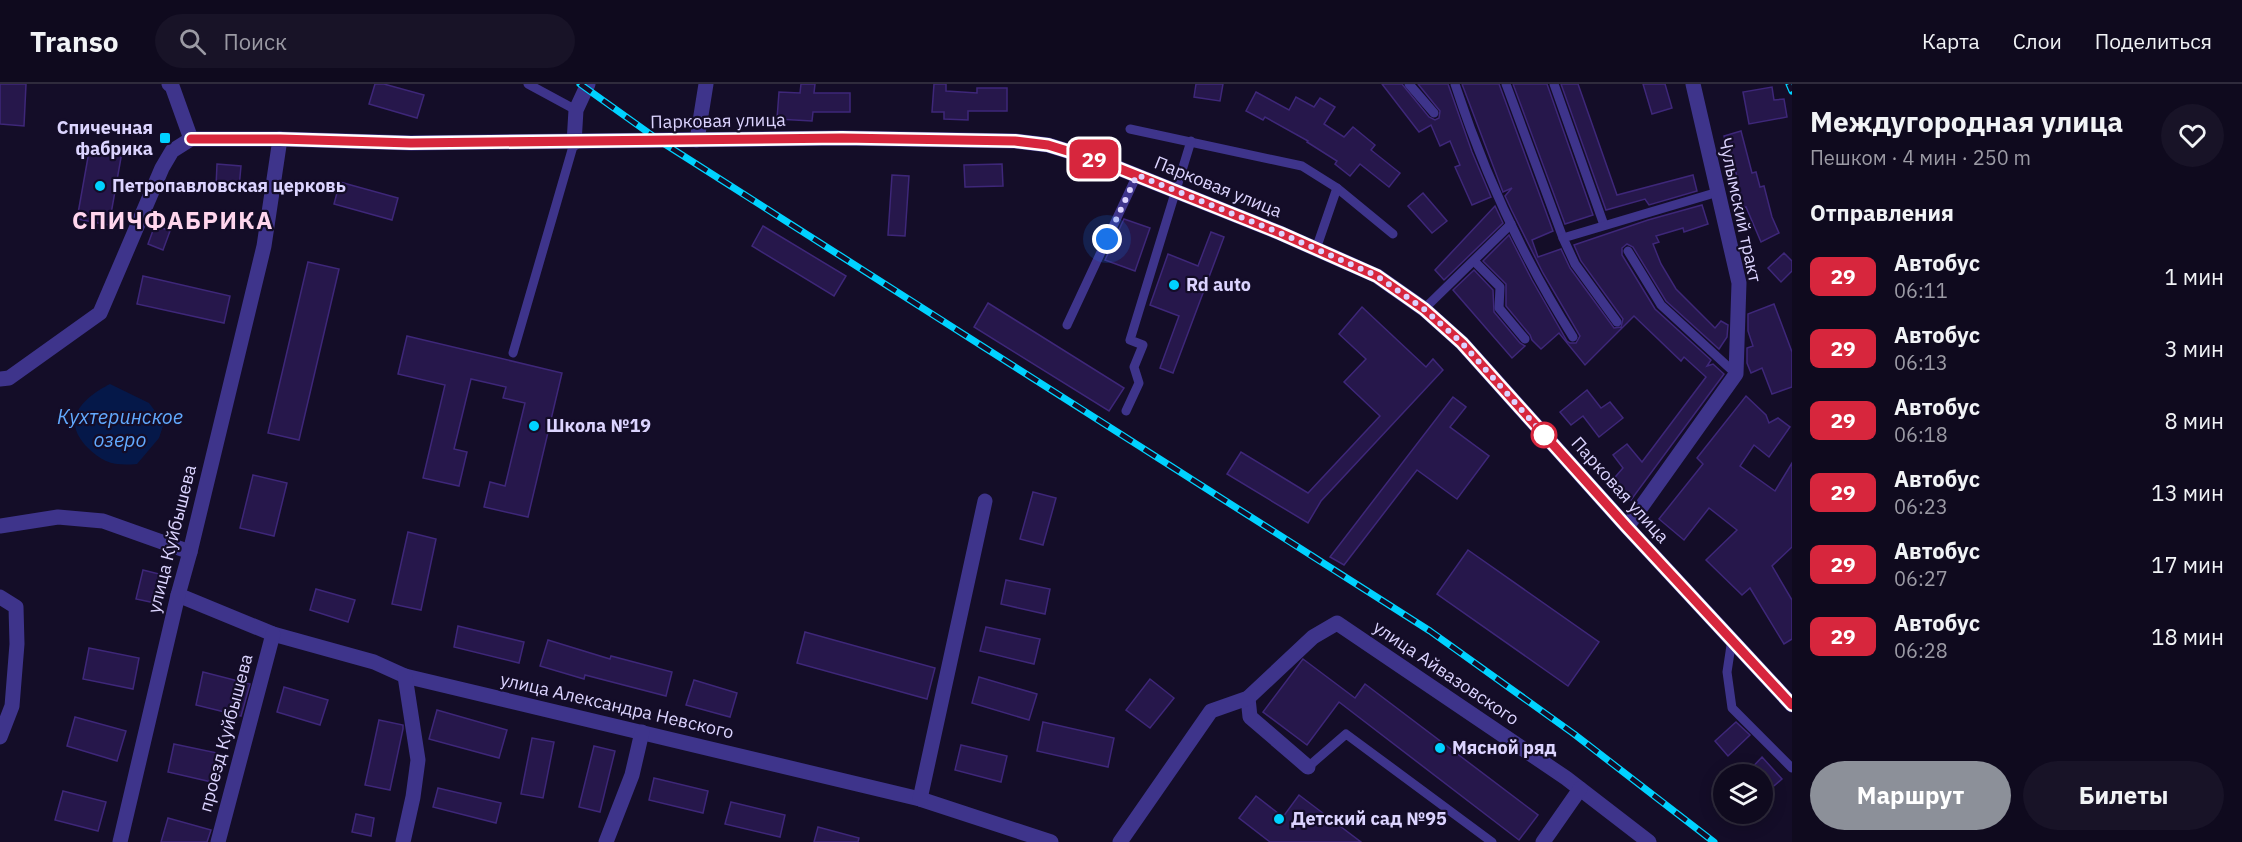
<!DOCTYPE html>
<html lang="ru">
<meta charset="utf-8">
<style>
:root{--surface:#0f0a1e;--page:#181327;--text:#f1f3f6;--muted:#9b9aa4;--line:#2f2b3c;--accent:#8c9099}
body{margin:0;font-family:"IBM Plex Sans",sans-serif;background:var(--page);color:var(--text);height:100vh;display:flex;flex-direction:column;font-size:22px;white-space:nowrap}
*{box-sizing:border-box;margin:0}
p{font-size:20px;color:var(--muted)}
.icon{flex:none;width:33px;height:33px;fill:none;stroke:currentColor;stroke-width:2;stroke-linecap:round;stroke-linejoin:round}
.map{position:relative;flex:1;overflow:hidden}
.drawer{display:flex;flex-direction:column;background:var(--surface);width:450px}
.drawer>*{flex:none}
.badge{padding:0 12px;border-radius:9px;font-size:21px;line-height:39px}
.buttons{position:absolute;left:1713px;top:680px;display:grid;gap:12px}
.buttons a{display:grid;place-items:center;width:60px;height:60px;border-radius:50%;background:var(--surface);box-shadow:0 3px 15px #0003,0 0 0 2px var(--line);font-size:30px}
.you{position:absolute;width:30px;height:30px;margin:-15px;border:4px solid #fff;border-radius:50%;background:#1a73e8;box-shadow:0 0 0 9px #1a73e833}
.map>.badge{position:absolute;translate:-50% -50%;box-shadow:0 0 0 3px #fff}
h2{padding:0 18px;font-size:22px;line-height:54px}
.round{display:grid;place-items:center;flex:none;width:63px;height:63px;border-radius:32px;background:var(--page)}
.summary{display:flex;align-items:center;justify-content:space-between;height:102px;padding:0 18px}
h1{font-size:28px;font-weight:700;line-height:45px}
.button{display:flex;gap:12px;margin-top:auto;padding:12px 18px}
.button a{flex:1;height:69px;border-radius:36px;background:var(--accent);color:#fff;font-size:24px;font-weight:700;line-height:69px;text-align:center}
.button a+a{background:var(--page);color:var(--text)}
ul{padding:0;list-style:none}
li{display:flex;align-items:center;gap:18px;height:72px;padding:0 18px}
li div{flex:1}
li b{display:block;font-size:22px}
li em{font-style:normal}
li .badge{min-width:66px;font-weight:700;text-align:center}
header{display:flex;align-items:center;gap:36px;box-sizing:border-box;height:84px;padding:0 30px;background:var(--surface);border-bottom:2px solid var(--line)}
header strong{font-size:28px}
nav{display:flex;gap:33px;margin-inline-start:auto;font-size:21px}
.search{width:420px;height:54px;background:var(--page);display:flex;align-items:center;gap:15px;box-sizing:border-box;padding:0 21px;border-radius:33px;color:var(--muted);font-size:22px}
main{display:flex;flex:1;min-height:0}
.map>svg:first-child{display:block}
</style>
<header>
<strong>Transo</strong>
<div class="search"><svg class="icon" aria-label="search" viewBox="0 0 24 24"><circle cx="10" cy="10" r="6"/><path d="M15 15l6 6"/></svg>Поиск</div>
<nav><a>Карта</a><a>Слои</a><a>Поделиться</a></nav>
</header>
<main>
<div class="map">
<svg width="1792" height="758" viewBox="0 0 1792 758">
<rect width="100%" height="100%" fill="#140d28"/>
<!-- water -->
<path fill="#051849" d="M110,300L149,319L164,339L159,354L137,380C114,382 103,379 87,363C60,335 83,314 110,300Z"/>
<!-- building -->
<g fill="#26174b" stroke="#3e2779" stroke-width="1.5">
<polygon points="0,0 26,0 24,42 0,40"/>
<polygon points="375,0 384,0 424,11 417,34 369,20"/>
<polygon points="801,0 815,0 814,9 850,9 850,28 813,28 812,37 777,35 779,8 800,9"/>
<polygon points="934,0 946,0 946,7 977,9 977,4 1007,4 1007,27 968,27 968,36 944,35 944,28 932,28"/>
<polygon points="1196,0 1223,0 1220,17 1194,13"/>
<polygon points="1382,0 1402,0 1429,33 1435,36 1439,34 1440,27 1418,0 1448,0 1472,68 1491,113 1472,121 1455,83 1460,81 1450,57 1440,62 1431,41 1419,48"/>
<polygon points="1462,0 1499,0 1553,147 1532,156 1538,173 1561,165 1570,184 1614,244 1621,243 1623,235 1581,177 1574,161 1648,136 1702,121 1708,140 1684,148 1683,144 1656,152 1659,158 1653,160 1661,180 1676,205 1715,244 1721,237 1728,241 1727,253 1719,265 1666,217 1633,163 1627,160 1622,164 1622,171 1655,225 1711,276 1707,282 1713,280 1724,290 1631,416 1610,399 1623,384 1613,371 1627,360 1642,378 1706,293 1684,273 1681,277 1634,232 1585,281 1559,249 1541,265 1532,256 1530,251 1506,222 1506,200 1483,177 1509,151 1532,196 1567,257 1570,259 1576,259 1580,252 1543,189 1512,127 1505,112 1512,104 1503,108"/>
<polygon points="1513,0 1547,0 1593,131 1565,140"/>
<polygon points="1561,0 1578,0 1617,111 1693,91 1697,107 1649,121 1645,115 1606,126"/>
<polygon points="1643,0 1665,0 1672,24 1652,30"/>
<polygon points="1772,3 1774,16 1784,15 1787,33 1749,40 1743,8"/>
<polygon points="1256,8 1289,26 1296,13 1314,23 1320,14 1335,23 1324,40 1344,53 1353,43 1375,61 1371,66 1400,89 1389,103 1360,80 1350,92 1335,80 1337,77 1307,58 1308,57 1265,33 1263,36 1246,27"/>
<polygon points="1741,47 1752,89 1756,88 1760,103 1764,102 1772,133 1779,149 1761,158 1746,123 1736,126 1728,95 1737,93 1732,71 1729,72 1724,52"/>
<polygon points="90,62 122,68 109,141 77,135"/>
<polygon points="217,80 241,82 239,104 216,103"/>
<polygon points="1002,80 1003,102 965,103 964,81"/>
<polygon points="892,91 909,92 905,152 888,151"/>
<polygon points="340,98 398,114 392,136 334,120"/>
<polygon points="1423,109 1447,137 1432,149 1408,122"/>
<polygon points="1495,122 1503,139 1444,196 1435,186"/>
<polygon points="1124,135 1150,144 1135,187 1105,176"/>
<polygon points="155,141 170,147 163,166 148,160"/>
<polygon points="763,142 846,192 834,212 752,162"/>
<polygon points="1211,148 1224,153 1173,289 1160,284 1179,232 1150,221 1168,170 1198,182"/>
<polygon points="1784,169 1792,177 1792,187 1781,198 1768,184"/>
<polygon points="308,178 339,185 299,356 268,349"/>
<polygon points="1474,186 1493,206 1494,228 1520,259 1525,262 1512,274 1453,206"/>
<polygon points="143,192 230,212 224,239 137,220"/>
<polygon points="988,219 1124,304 1109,327 974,243"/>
<polygon points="1774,220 1792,268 1792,303 1772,310 1762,284 1751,289 1747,279 1747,264 1753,262 1748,247 1748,230"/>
<polygon points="1362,223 1426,283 1433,275 1443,286 1321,417 1308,439 1227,390 1241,368 1308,409 1380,332 1344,298 1366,275 1339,250"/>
<polygon points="407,252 562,289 528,433 484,423 490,398 505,402 525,319 503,314 506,303 471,295 454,365 467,368 459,402 423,394 445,301 398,290"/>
<polygon points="1587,306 1601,324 1610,318 1623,334 1599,353 1583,332 1571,341 1560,328"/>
<polygon points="1746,312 1766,331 1769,339 1778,334 1790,343 1769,373 1754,361 1740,382 1775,407 1792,379 1792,463 1772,482 1792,516 1792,555 1784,560 1750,504 1742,511 1706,476 1737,446 1709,424 1684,456 1659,435 1703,380 1697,374"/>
<polygon points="1453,313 1466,323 1450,343 1489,372 1457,415 1417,386 1344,481 1330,473"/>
<polygon points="253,391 287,399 274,452 240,444"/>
<polygon points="1033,408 1056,414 1043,461 1020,455"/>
<polygon points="408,448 436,455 421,526 392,520"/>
<polygon points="1468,466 1599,558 1568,602 1437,510"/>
<polygon points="143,486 167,492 160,520 136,515"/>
<polygon points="1006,496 1050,505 1045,530 1001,520"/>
<polygon points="316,505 355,516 348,538 310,526"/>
<polygon points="458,542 524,558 519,579 454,563"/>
<polygon points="986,543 1040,555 1034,580 980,567"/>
<polygon points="805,548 935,584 927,615 797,579"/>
<polygon points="548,556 610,575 611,572 672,588 666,612 585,591 584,595 540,582"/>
<polygon points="89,564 139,574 133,605 83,595"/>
<polygon points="1303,575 1355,614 1365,600 1538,731 1519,756 1339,618 1307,661 1263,628"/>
<polygon points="203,588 250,600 241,632 196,621"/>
<polygon points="979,593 1037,610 1029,636 972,619"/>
<polygon points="1150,595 1174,614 1150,644 1126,626"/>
<polygon points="694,596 737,609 730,633 686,621"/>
<polygon points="284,603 328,616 320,641 277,628"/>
<polygon points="437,626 507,646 499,674 429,655"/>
<polygon points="75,633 126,647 117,677 67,662"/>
<polygon points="379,636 403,641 403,645 390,706 365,701"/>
<polygon points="1043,638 1114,654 1108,683 1037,667"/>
<polygon points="1736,638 1750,651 1728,672 1715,657"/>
<polygon points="532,654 554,658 543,714 521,710"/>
<polygon points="174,660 222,670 216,699 168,688"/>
<polygon points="961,661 1007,672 1001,698 955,686"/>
<polygon points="594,662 615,667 600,728 579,723"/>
<polygon points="1762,673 1782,695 1762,712 1762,690 1746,690"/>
<polygon points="654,694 708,707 703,729 649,716"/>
<polygon points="438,704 501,719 496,739 433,723"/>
<polygon points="63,707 106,718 98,747 55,736"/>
<polygon points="1299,711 1332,736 1361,758 1270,758 1239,734 1256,712 1283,733"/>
<polygon points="731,718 785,731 780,753 725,740"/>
<polygon points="356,730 374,734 371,752 352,748"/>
<polygon points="168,734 211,746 207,758 161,758"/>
<polygon points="818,743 859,754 858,758 814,758"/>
</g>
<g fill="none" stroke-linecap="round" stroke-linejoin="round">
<!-- service -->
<g stroke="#3e348b" stroke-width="9">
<polyline points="528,0 576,26"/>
<polyline points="1409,0 1434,29"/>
<path d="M1455,0C1484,89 1523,174 1573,253"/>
<polyline points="1506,0 1563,154"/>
<polyline points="1554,0 1604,141"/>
<polyline points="1130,45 1302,82 1337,104 1393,150"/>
<polyline points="1316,165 1337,104"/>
<polyline points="1628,167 1661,221 1736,290"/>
<polyline points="1474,177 1500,203 1499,224 1525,255"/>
<polyline points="1424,225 1511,140"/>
<polyline points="1617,238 1575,180 1563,154 1718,108"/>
<polyline points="1067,241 1137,91"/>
<polyline points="513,269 574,59"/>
<polyline points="1126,327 1139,299 1134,283 1143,261 1130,256 1191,57"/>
<polyline points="1732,555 1727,588 1732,624 1792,684"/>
<polyline points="1308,683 1346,650 1492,758"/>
</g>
<!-- minor -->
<g stroke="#3e348b" stroke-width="15">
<polyline points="697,56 706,0"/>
<polyline points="574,59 576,26 588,0"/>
<polyline points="0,295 9,294 100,229 162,84 172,67 191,55 172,2 169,0"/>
<polyline points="0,442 58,433 103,437 190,468"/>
<polyline points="1627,443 1736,290 1739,199 1693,0"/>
<polyline points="178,511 273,550 374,578 405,592 920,715 1051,758"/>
<polyline points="0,513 16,523 17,560 12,622 0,653"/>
<polyline points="1248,614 1250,633 1308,683"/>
<polyline points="920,715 985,417"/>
<polyline points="120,758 178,511 190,468 264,162 280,55"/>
<polyline points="218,758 273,550"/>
<polyline points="403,758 413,713 418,676 405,592"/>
<polyline points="606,758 632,691 642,648"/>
<polyline points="1120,758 1211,627 1248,614 1313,553 1337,539 1566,694 1649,758"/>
<polyline points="1543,758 1580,705"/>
</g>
<!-- tertiary -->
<polyline stroke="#3e348b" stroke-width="15" points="191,55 280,55 411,59 842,54 1015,57 1048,61 1103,78 1280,149 1377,192 1424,225 1462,259 1627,443 1792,621"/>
<!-- rail casing -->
<g stroke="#00d2ff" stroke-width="7">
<g id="rail">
<polyline points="580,0 660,57 1430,547 1574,650 1714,758"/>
<polyline points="1789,0 1792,7"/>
</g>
</g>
<!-- rail -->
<use href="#rail" stroke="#140d28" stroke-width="4.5" stroke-dasharray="14" stroke-linecap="butt"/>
</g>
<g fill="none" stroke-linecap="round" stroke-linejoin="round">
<!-- line casing -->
<g stroke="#fff" stroke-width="14">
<polyline id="line" points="191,55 280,55 411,59 842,54 1015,57 1048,61 1103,78 1280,149 1377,192 1424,225 1462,259 1627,443 1792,621"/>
</g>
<!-- line -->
<use href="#line" stroke="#d7263d" stroke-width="9"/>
<!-- walk -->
<polyline stroke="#dcd4ff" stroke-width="6" stroke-dasharray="0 10.8" points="1107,155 1137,91 1280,149 1377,192 1424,225 1462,259 1544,351"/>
</g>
<!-- markers -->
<g fill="#00d2ff" stroke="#140d28" stroke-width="2">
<rect x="159" y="48" width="12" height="12" rx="3"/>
<circle cx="100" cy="102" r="6"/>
<circle cx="1174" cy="201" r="6"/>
<circle cx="534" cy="342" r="6"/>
<circle cx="1440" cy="664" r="6"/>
<circle cx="1279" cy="735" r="6"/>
</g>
<circle fill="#fff" stroke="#d7263d" stroke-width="3" cx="1544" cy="351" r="12"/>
<g text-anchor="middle" stroke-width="4.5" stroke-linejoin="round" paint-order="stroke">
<!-- street labels -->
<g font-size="18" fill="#dcd4ff" stroke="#140d28">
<text transform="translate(718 37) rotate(-1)" y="6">Парковая улица</text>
<text transform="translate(1218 103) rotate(22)" y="6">Парковая улица</text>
<text transform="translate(1740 126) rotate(78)" y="6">Чулымский тракт</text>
<text transform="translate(1620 406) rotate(48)" y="6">Парковая улица</text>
<text transform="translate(172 455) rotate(-76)" y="6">улица Куйбышева</text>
<text transform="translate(1446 589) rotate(34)" y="6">улица Айвазовского</text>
<text transform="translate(617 622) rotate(13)" y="6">улица Александра Невского</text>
<text transform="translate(226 649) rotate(-75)" y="6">проезд Куйбышева</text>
</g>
<!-- poi labels -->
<g font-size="18" font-weight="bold" fill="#dcd4ff" stroke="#140d28" text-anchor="start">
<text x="153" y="50" text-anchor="end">Спичечная<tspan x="153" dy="21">фабрика</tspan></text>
<text x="112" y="108">Петропавловская церковь</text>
<text x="1186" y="207">Rd auto</text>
<text x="546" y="348">Школа №19</text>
<text x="1452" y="670">Мясной ряд</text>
<text x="1291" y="741">Детский сад №95</text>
</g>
<!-- water labels -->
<g font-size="20" font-style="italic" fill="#62aaff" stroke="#140d28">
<text x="120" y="340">Кухтеринское<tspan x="120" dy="23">озеро</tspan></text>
</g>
<!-- district labels -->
<g font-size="24" font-weight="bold" letter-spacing="1.5" fill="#ffd6ed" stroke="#140d28">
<text x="173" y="145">СПИЧФАБРИКА</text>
</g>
</g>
</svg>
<div class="buttons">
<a><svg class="icon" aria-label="layers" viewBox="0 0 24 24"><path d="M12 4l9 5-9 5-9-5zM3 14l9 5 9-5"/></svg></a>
</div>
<div class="you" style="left:1107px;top:155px"></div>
<b class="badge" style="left:1094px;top:75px;background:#d7263d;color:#fff">29</b>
</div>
<section class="drawer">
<div class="summary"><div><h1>Междугородная улица</h1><p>Пешком · 4 мин · 250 m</p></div><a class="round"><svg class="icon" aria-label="heart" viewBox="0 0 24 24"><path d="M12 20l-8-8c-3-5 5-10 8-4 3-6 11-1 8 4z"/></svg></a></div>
<h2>Отправления</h2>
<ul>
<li><span class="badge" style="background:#d7263d;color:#fff">29</span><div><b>Автобус</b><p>06:11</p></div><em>1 мин</em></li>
<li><span class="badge" style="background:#d7263d;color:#fff">29</span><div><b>Автобус</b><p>06:13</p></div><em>3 мин</em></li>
<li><span class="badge" style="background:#d7263d;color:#fff">29</span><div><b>Автобус</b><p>06:18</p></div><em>8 мин</em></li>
<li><span class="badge" style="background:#d7263d;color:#fff">29</span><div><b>Автобус</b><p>06:23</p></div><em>13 мин</em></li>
<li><span class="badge" style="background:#d7263d;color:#fff">29</span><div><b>Автобус</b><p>06:27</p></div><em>17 мин</em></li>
<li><span class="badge" style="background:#d7263d;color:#fff">29</span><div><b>Автобус</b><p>06:28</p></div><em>18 мин</em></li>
</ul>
<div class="button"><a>Маршрут</a><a>Билеты</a></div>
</section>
</main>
